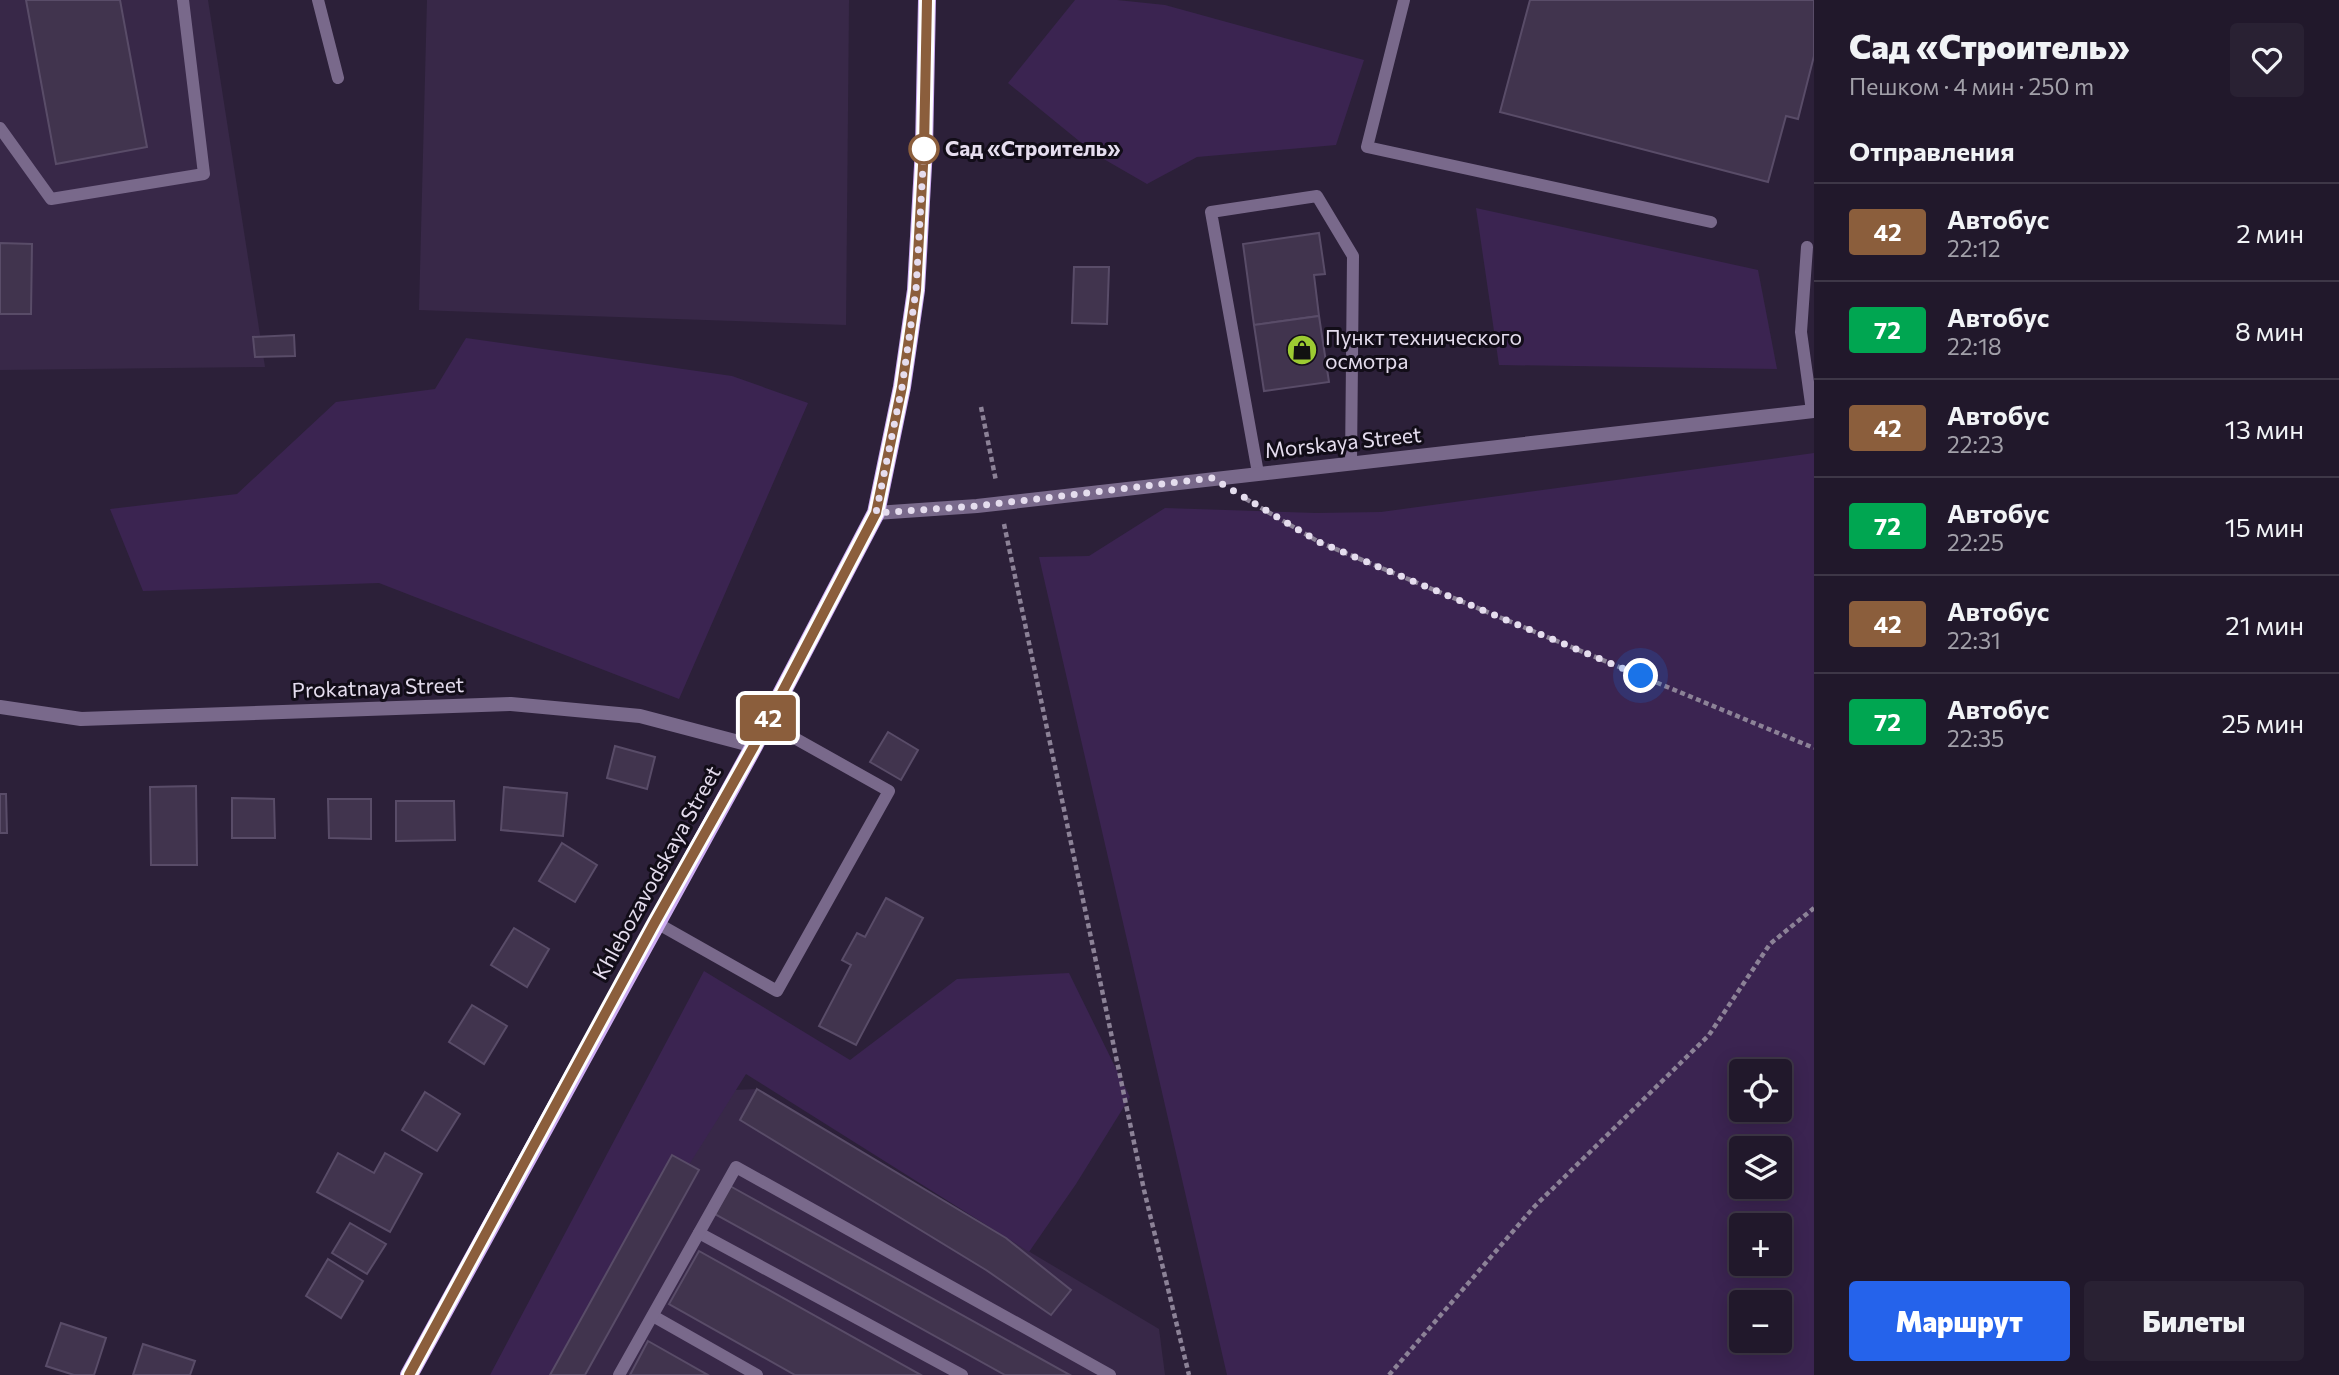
<!DOCTYPE html>
<html lang="ru">
<meta charset="utf-8">
<style>
:root{--surface:#21182b;--page:#292133;--text:#f1f3f6;--muted:#a2a0a9;--line:#3e3747;--accent:#2563eb}
body{margin:0;font-family:Commissioner,sans-serif;background:var(--page);color:var(--text);height:100vh;display:flex;flex-direction:column;font-size:26px;white-space:nowrap}
*{box-sizing:border-box;margin:0}
p{font-size:23px;color:var(--muted)}
.icon{flex:none;width:38px;height:38px;fill:none;stroke:currentColor;stroke-width:2;stroke-linecap:round;stroke-linejoin:round}
.map{position:relative;flex:1;overflow:hidden}
.sheet{display:flex;flex-direction:column;background:var(--surface);width:525px}
.sheet>*{flex:none}
.badge{padding:0 14px;border-radius:5px;font-size:24px;line-height:46px}
.tools{position:absolute;left:1729px;top:1059px;display:grid;gap:14px}
.tools a{display:grid;place-items:center;width:63px;height:63px;border-radius:7px;background:var(--surface);box-shadow:0 4px 18px #0003,0 0 0 2px var(--line);font-size:35px}
.you{position:absolute;width:35px;height:35px;margin:-18px;border:5px solid #fff;border-radius:50%;background:#1a73e8;box-shadow:0 0 0 10px #1a73e833}
.map>.badge{position:absolute;translate:-50% -50%;box-shadow:0 0 0 4px #fff}
h2{padding:0 35px;font-size:26px;line-height:63px}
.round{display:grid;place-items:center;flex:none;width:74px;height:74px;border-radius:7px;background:var(--page)}
.summary{display:flex;align-items:center;justify-content:space-between;height:119px;padding:0 35px}
h1{font-size:33px;font-weight:800;line-height:52px}
.cta{display:flex;gap:14px;margin-top:auto;padding:14px 35px}
.cta a{flex:1;height:80px;border-radius:7px;background:var(--accent);color:#fff;font-size:28px;font-weight:800;line-height:80px;text-align:center}
.cta a+a{background:var(--page);color:var(--text)}
ul{padding:0;list-style:none}
li{display:flex;align-items:center;gap:21px;height:98px;padding:0 35px;border-top:2px solid var(--line)}
li div{flex:1}
li b{display:block;font-size:26px}
li em{font-style:normal}
li .badge{min-width:77px;font-weight:700;text-align:center}
main{display:flex;flex:1;min-height:0}
.map>svg:first-child{display:block}
</style>
<main>
<div class="map">
<svg width="1814" height="1375" viewBox="0 0 1814 1375">
<rect width="100%" height="100%" fill="#2c2039"/>
<!-- built -->
<g fill="#382848">
<polygon points="0,0 208,0 265,367 0,370"/>
<polygon points="427,0 849,0 846,325 419,310"/>
<polygon points="757,1089 1159,1329 1165,1375 550,1375 709,1091"/>
</g>
<!-- green -->
<g fill="#3b2451" fill-rule="evenodd">
<polygon points="1075,0 1117,0 1165,5 1364,60 1336,145 1197,157 1147,184 1095,154 1008,83"/>
<polygon points="1476,208 1758,270 1777,369 1499,365"/>
<polygon points="466,338 732,376 808,403 679,699 379,583 143,591 110,509 237,494 336,402 435,389"/>
<path d="M1814,453V1375H1227L1039,557L1089,556L1165,508L1316,513L1381,512ZM1741,1071H1780V1110H1741ZM1741,1148H1780V1186H1741ZM1780,1225V1264H1741V1225ZM1780,1302V1340H1741V1302Z"/>
<polygon points="704,971 850,1060 957,979 1069,973 1130,1097 1076,1184 1029,1252 746,1074 557,1375 490,1375"/>
</g>
<!-- building -->
<g fill="#41344e" stroke="#594c68" stroke-width="2">
<polygon points="26,0 120,0 147,147 56,164"/>
<polygon points="1530,0 1814,0 1814,56 1798,119 1786,116 1768,182 1500,112"/>
<polygon points="1319,233 1325,274 1314,275 1319,316 1254,325 1243,244"/>
<polygon points="0,243 32,244 31,314 0,314"/>
<polygon points="1074,267 1109,267 1107,324 1072,323"/>
<polygon points="1319,316 1329,382 1264,391 1254,325"/>
<polygon points="294,335 295,356 255,357 253,337"/>
<polygon points="888,732 918,750 901,780 870,762"/>
<polygon points="615,746 655,757 647,789 607,778"/>
<polygon points="196,786 197,865 151,865 150,787"/>
<polygon points="504,787 567,793 563,836 501,830"/>
<polygon points="0,794 6,794 7,833 0,833"/>
<polygon points="232,798 274,799 275,838 232,838"/>
<polygon points="328,799 371,799 371,839 329,838"/>
<polygon points="396,801 454,801 455,840 396,841"/>
<polygon points="562,843 597,865 575,902 539,881"/>
<polygon points="886,898 923,918 856,1045 819,1026 851,965 842,960 857,933 865,937"/>
<polygon points="514,928 549,949 527,987 491,965"/>
<polygon points="472,1005 507,1026 484,1064 449,1042"/>
<polygon points="757,1089 1006,1238 1071,1290 1051,1315 986,1270 740,1120"/>
<polygon points="425,1092 460,1114 437,1151 402,1130"/>
<polygon points="338,1153 374,1173 385,1153 422,1174 390,1232 317,1192"/>
<polygon points="672,1155 699,1170 585,1375 550,1375"/>
<polygon points="730,1186 1070,1375 1005,1375 715,1214"/>
<polygon points="350,1223 386,1244 367,1274 332,1253"/>
<polygon points="699,1251 921,1375 795,1375 669,1304"/>
<polygon points="328,1259 363,1281 341,1318 306,1296"/>
<polygon points="61,1323 106,1338 94,1375 74,1375 46,1366"/>
<polygon points="648,1341 708,1375 630,1375"/>
<polygon points="143,1344 195,1361 190,1375 133,1375"/>
</g>
<g fill="none" stroke-linecap="round" stroke-linejoin="round">
<!-- path -->
<g stroke="#8c8297" stroke-width="4.5" stroke-dasharray="5 3.5" stroke-linecap="butt">
<polyline points="981,407 996,481"/>
<polyline points="1246,499 1319,542 1814,748"/>
<polyline points="1004,524 1144,1190 1189,1375"/>
<polyline points="1389,1375 1534,1207 1709,1035 1770,944 1814,908"/>
</g>
<!-- service -->
<g stroke="#79698b" stroke-width="12">
<polyline points="318,0 338,78"/>
<polyline points="1404,0 1367,147 1711,222"/>
<polyline points="0,128 51,199 204,174 183,0"/>
<polyline points="1807,247 1801,332 1812,411"/>
<polyline points="1258,473 1211,212 1317,196 1353,256 1351,463"/>
<polyline points="655,922 777,991 889,791 766,722"/>
<polyline points="699,1233 962,1375"/>
<polyline points="653,1316 757,1375"/>
<polyline points="619,1375 736,1167 1110,1375"/>
</g>
<!-- minor -->
<polyline stroke="#79698b" stroke-width="14" points="0,707 81,719 511,704 640,716 754,746"/>
<!-- tertiary -->
<polyline stroke="#79698b" stroke-width="14" points="876,513 977,506 1814,411"/>
<!-- primary -->
<polyline stroke="#ccabf2" stroke-width="18" points="409,1375 754,746 876,513 902,387 916,290 924,148 927,0"/>
</g>
<g fill="none" stroke-linecap="round" stroke-linejoin="round">
<!-- line casing -->
<g stroke="#fff" stroke-width="16">
<polyline id="line" points="409,1375 655,922 754,746 876,513 902,387 916,290 924,148 927,0"/>
</g>
<!-- line -->
<use href="#line" stroke="#8b5e3c" stroke-width="10"/>
<!-- walk -->
<polyline stroke="#e5ddee" stroke-width="7" stroke-dasharray="0 12.6" points="924,149 916,290 902,387 876,513 977,506 1212,478 1319,542 1641,676"/>
</g>
<!-- icons -->
<defs>
<g id="shop-disc" transform="scale(1.575)"><circle r="9.5" fill="#9ccb32" stroke="#120d18"/><path d="M-5-2.5h2.3a2.7 3.5 0 0 1 5.4 0H5L5.5 6h-11ZM-1.5-2.5h3a1.5 2.3 0 0 0-3 0Z" fill="#111"/></g>
</defs>
<g fill-rule="evenodd">
<use href="#shop-disc" x="1302" y="350"/>
</g>
<!-- markers -->
<circle fill="#fff" stroke="#8b5e3c" stroke-width="3.5" cx="924" cy="149" r="14"/>
<g text-anchor="middle" stroke-width="6" stroke-linejoin="round" paint-order="stroke">
<!-- stop labels -->
<g font-size="21" font-weight="bold" fill="#e5ddee" stroke="#120d18" text-anchor="start">
<text x="945" y="156">Сад «Строитель»</text>
</g>
<!-- poi labels -->
<g font-size="21" fill="#e5ddee" stroke="#120d18" text-anchor="start">
<text x="1325" y="345">Пункт технического<tspan x="1325" dy="24">осмотра</tspan></text>
</g>
<!-- street labels -->
<g font-size="21" fill="#e5ddee" stroke="#120d18">
<text transform="translate(1343 443) rotate(-6)" y="7">Morskaya Street</text>
<text transform="translate(378 688) rotate(-2)" y="7">Prokatnaya Street</text>
<text transform="translate(657 873) rotate(-61)" y="7">Khlebozavodskaya Street</text>
</g>
</g>
</svg>
<div class="tools">
<a><svg class="icon" aria-label="locate" viewBox="0 0 24 24"><circle cx="12" cy="12" r="6"/><path d="M12 2v4M12 18v4M2 12h4M18 12h4"/></svg></a>
<a><svg class="icon" aria-label="layers" viewBox="0 0 24 24"><path d="M12 4l9 5-9 5-9-5zM3 14l9 5 9-5"/></svg></a>
<a>+</a>
<a>−</a>
</div>
<div class="you" style="left:1641px;top:676px"></div>
<b class="badge" style="left:768px;top:718px;background:#8b5e3c;color:#fff">42</b>
</div>
<section class="sheet">
<div class="summary"><div><h1>Сад «Строитель»</h1><p>Пешком · 4 мин · 250 m</p></div><a class="round"><svg class="icon" aria-label="heart" viewBox="0 0 24 24"><path d="M12 20l-8-8c-3-5 5-10 8-4 3-6 11-1 8 4z"/></svg></a></div>
<h2>Отправления</h2>
<ul>
<li><span class="badge" style="background:#8b5e3c;color:#fff">42</span><div><b>Автобус</b><p>22:12</p></div><em>2 мин</em></li>
<li><span class="badge" style="background:#00a651;color:#fff">72</span><div><b>Автобус</b><p>22:18</p></div><em>8 мин</em></li>
<li><span class="badge" style="background:#8b5e3c;color:#fff">42</span><div><b>Автобус</b><p>22:23</p></div><em>13 мин</em></li>
<li><span class="badge" style="background:#00a651;color:#fff">72</span><div><b>Автобус</b><p>22:25</p></div><em>15 мин</em></li>
<li><span class="badge" style="background:#8b5e3c;color:#fff">42</span><div><b>Автобус</b><p>22:31</p></div><em>21 мин</em></li>
<li><span class="badge" style="background:#00a651;color:#fff">72</span><div><b>Автобус</b><p>22:35</p></div><em>25 мин</em></li>
</ul>
<div class="cta"><a>Маршрут</a><a>Билеты</a></div>
</section>
</main>
